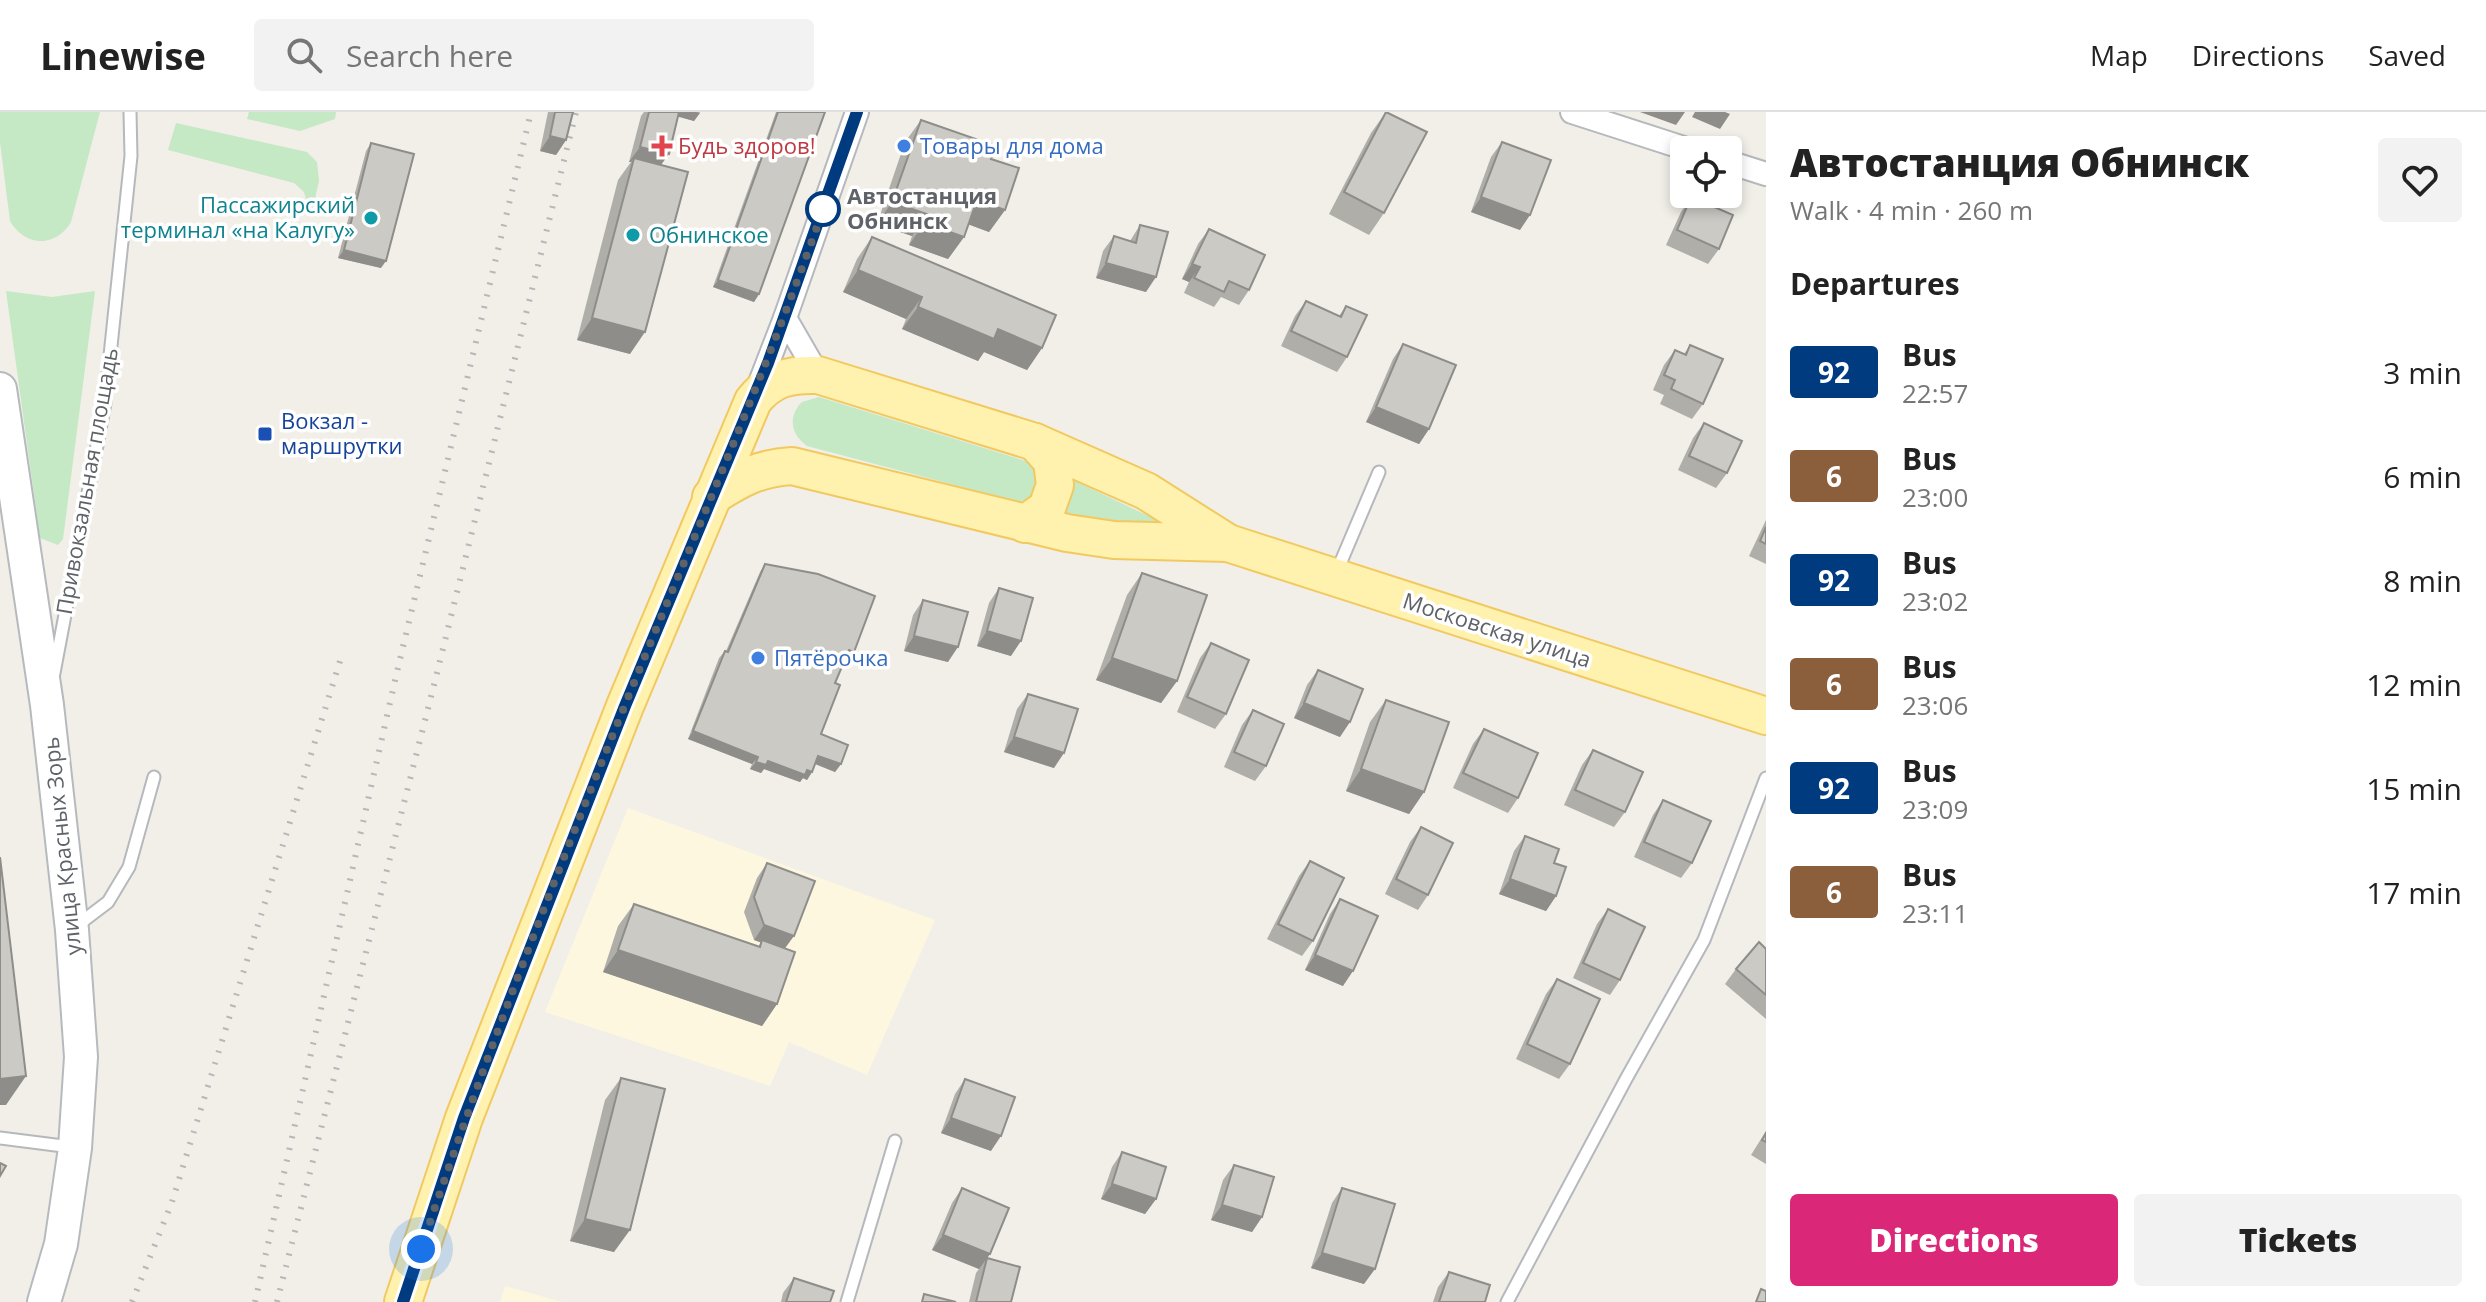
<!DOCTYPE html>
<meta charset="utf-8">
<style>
:root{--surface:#fff;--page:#f2f2f2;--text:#222;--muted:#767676;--line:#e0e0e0;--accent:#db2777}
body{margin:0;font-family:"Open Sans",sans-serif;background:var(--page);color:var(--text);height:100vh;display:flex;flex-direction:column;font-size:30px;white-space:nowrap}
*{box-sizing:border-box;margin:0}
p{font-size:26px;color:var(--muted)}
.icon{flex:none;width:44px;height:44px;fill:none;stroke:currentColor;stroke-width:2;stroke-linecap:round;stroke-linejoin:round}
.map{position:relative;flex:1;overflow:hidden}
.sheet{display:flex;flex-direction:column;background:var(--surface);width:720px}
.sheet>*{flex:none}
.badge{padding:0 16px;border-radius:6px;font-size:28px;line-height:52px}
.controls{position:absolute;left:1670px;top:24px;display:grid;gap:16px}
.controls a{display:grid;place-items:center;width:72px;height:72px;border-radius:8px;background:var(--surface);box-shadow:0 4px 12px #0003;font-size:40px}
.you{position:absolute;width:40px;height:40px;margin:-20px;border:6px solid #fff;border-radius:50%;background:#1a73e8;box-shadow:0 0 0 12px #1a73e833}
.map>.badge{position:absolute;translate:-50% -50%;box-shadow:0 0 0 4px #fff}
h2{padding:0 24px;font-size:30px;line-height:72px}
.round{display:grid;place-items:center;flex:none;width:84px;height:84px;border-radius:8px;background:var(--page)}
.headline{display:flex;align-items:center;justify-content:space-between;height:136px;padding:0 24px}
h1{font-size:38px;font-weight:800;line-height:60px}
.primary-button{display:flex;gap:16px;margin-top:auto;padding:16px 24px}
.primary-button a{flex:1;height:92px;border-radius:8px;background:var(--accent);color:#fff;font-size:32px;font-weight:800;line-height:92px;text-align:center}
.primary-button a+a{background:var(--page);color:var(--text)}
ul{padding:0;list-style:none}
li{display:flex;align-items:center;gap:24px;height:104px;padding:0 24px}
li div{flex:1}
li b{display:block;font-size:30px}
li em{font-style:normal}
li .badge{min-width:88px;font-weight:700;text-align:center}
header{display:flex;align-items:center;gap:48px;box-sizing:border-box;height:112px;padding:0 40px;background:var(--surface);border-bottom:2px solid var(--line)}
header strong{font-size:38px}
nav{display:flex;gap:44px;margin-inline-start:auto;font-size:28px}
.search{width:560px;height:72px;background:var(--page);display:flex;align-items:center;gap:20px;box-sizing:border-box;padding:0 28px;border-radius:8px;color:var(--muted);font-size:30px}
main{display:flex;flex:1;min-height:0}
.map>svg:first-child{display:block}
</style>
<header>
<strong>Linewise</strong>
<div class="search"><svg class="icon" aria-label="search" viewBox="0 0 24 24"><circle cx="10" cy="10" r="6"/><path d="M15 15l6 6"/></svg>Search here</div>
<nav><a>Map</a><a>Directions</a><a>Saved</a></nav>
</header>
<main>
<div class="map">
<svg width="1766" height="1190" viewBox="0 0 1766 1190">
<rect width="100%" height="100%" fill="#f1efe8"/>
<!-- commercial -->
<g fill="#fef7e0">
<polygon points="628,696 935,808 867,963 789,930 770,974 545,900"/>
<polygon points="505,1174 562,1190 500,1190"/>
</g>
<!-- green -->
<g fill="#c5e8c5">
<path d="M0,0H100L71,110C56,136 25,135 10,109L0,30Z"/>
<polygon points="249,0 336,0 335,7 300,19 247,7"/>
<polygon points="176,11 307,40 317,50 319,69 311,104 304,80 294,71 168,38"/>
<polygon points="6,179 52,185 95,179 63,427 58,433 40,426"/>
<path d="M819,285L1029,350L1034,354L1039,374L1032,385L1019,390L807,334C790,322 788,304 802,290Z"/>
<polygon points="1075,369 1159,409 1163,416 1058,405 1069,389"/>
</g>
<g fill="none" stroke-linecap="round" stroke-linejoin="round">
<!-- lane casing -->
<g stroke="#b5b8bc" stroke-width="15">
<g id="lane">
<polyline points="1337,459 1379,360"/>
<polyline points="54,561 105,291 131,44 130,0"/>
<polyline points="75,815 108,790 129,755 154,665"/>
<polyline points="0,1026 71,1035"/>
<polyline points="847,1190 895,1029"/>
<polyline points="1507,1190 1626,967 1704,828 1766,666"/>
</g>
</g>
<!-- street casing -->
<g stroke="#b5b8bc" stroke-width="26">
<g id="street">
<polyline points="1572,0 1690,38"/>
<polyline points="1728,50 1766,62"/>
<polyline points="785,206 818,263"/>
<polyline points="756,281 785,206 857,0"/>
</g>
</g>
<!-- secondary casing -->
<g stroke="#b6babf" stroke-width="36">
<polyline id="secondary" points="0,277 47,593 72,818 81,945 75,1036 61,1132 44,1190"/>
</g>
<!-- primary casing -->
<g stroke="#f2c960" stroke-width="40">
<g id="primary">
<path d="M711,385C739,367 758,356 792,354L1067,421L1114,428L1228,431"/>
<polyline points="1025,412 1047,396 1055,373 1052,349 1035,330"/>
<path d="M403,1190L464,1006L625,594L753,289C771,266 790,262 818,263L1035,330L1146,379L1228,431L1766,604"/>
</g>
</g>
<!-- lane -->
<use href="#lane" stroke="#fff" stroke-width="11"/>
<!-- street -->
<use href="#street" stroke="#fff" stroke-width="22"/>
<!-- secondary -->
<use href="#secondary" stroke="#fff" stroke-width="32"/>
<!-- primary -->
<use href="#primary" stroke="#fff2af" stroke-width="36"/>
<!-- rail -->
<g stroke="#b6b7b8" stroke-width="6" stroke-dasharray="2 10" stroke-linecap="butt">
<polyline points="132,1190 172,1090 340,549"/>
<polyline points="255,1190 396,564 531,0"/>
<polyline points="277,1190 434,573 576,0"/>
</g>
</g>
<!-- wall -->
<g fill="#afaea9">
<polygon points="548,0 573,0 566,28 556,43 540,39"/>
<polygon points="644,0 700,0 694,9 678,4 661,53 630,242 577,228 618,68 631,50 629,50 641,4"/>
<polygon points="776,0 825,0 759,182 754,190 713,175"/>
<polygon points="1386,0 1384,101 1369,123 1329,102 1371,21"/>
<polygon points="921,8 991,47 1005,98 989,120 968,112 964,125 948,147 909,133 912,124 877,112 905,30"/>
<polygon points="1502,30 1520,118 1471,100 1491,45"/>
<polygon points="371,31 381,156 338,146 366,39"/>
<polygon points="1691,85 1719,137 1708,152 1666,133 1681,100"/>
<polygon points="1140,113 1146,180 1096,166 1103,139 1114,124 1130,129"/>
<polygon points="1209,117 1249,178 1239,193 1221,185 1214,195 1184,181 1189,170 1182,167 1198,132"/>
<polygon points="872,125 1042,236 1027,258 984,240 978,249 902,217 906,207 843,180 857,147"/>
<polygon points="1306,189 1339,204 1346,194 1347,245 1337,260 1281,234 1295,204"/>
<polygon points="1403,232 1429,317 1419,332 1366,310 1393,247"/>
<polygon points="1690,233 1703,292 1692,307 1660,292 1664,283 1653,278 1664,253 1675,238 1684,242"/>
<polygon points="1704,311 1727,361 1716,376 1678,358 1693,326"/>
<polygon points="1766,408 1766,452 1749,444"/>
<polygon points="765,452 848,547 845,546 835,571 821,622 841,652 835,660 815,652 812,660 807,668 803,666 800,670 764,657 761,661 750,657 752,652 688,627 719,546 725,539 726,539 760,460"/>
<polygon points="1142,461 1177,569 1161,591 1096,568 1127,483"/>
<polygon points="999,476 1011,544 977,534 989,491"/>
<polygon points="923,488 948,550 904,539 913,503"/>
<polygon points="1211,531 1226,602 1215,617 1177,600 1200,546"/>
<polygon points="1318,558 1340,625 1294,606 1307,573"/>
<polygon points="1028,582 1054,656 1004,640 1017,597"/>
<polygon points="1386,588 1424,680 1409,702 1346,679 1370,610"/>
<polygon points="1253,598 1266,654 1255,669 1224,655 1242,613"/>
<polygon points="1484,617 1518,686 1508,701 1453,676 1473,632"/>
<polygon points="1593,638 1625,700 1614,715 1564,693 1582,653"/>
<polygon points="1663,688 1692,751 1681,766 1634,745 1653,703"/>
<polygon points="1421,715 1428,783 1418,798 1385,782 1410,730"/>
<polygon points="1525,724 1554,751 1556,784 1546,799 1499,782 1514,739"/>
<polygon points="1310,749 1313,829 1302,844 1267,827 1299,764"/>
<polygon points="767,751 785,836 777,892 762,914 603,860 618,814 634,792 758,835 761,830 754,828 744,800 757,766"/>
<polygon points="1340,787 1343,874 1305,858 1330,802"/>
<polygon points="1608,797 1620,868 1610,883 1573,866 1597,812"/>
<polygon points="1766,837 1766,907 1725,872 1736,857"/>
<polygon points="1557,867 1570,952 1559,967 1516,947 1546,882"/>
<polygon points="621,966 614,1140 570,1129 605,988"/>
<polygon points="965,967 991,1039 941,1021 955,982"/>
<polygon points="1766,1019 1766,1052 1751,1043"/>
<polygon points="1122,1040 1156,1087 1145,1102 1101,1087 1112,1055"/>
<polygon points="1234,1053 1262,1105 1252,1120 1211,1108 1223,1068"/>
<polygon points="962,1076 990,1142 987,1146 1011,1190 969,1190 976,1161 979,1157 932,1138 952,1091"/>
<polygon points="1342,1076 1364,1172 1311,1156 1332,1091"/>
<polygon points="1449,1160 1485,1190 1433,1190 1438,1175"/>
<polygon points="794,1166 830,1190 781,1190 783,1181"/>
</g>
<!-- shaded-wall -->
<g fill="#8f8d8a">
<polygon points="661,0 696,0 700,1 694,9"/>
<polygon points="1640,0 1685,0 1676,13"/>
<polygon points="1695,0 1725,0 1730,2 1720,17 1692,5"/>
<polygon points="550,24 566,28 556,43 540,39"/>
<polygon points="640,35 669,42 658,57 634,46 631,50 629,50"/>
<polygon points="1481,85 1530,103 1520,118 1471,100"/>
<polygon points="977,88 1005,98 989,120 962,110"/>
<polygon points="892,90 927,102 912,124 877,112"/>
<polygon points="924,111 964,125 948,147 909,133"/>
<polygon points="344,138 386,149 381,156 338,146"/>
<polygon points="1106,151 1156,165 1146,180 1096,166"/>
<polygon points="1192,152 1200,155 1189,170 1182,167"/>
<polygon points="858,158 922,185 906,207 843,180"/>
<polygon points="718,168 759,182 754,190 713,175"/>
<polygon points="918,195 998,217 1042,236 1027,258 984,240 978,249 902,217"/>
<polygon points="592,206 645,220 630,242 577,228"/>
<polygon points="1376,295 1429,317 1419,332 1366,310"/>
<polygon points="987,519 1021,529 1011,544 977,534"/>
<polygon points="914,524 958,535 948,550 904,539"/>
<polygon points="849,538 854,540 848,547 843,545"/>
<polygon points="1112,546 1177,569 1161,591 1096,568"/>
<polygon points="1304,591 1350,610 1340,625 1294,606"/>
<polygon points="693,619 758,645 752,652 688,627"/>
<polygon points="1014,625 1064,641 1054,656 1004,640"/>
<polygon points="818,644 841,652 835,660 813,651"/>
<polygon points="768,649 807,658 812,660 807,668 803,666 800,670 764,657 761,661 750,657 756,650"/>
<polygon points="1361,657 1424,680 1409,702 1346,679"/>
<polygon points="1510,767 1556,784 1546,799 1499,782"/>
<polygon points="764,813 794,824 783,839 754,828"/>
<polygon points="618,838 777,892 762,914 603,860"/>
<polygon points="1315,843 1353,859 1343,874 1305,858"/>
<polygon points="26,964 6,993 0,993 0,967"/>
<polygon points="951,1006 1001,1024 991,1039 941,1021"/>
<polygon points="1112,1072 1156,1087 1145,1102 1101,1087"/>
<polygon points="1222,1093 1262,1105 1252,1120 1211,1108"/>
<polygon points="585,1107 630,1118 614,1140 570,1129"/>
<polygon points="943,1123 990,1142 979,1157 932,1138"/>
<polygon points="1322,1141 1375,1157 1364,1172 1311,1156"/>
</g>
<!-- building -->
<g fill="#cccac5" stroke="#8f8d8a" stroke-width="2">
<polygon points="555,0 573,0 566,28 550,24"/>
<polygon points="649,0 679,0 669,42 640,35"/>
<polygon points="778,0 825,0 759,182 718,168"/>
<polygon points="1386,0 1427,20 1384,101 1344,80"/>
<polygon points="921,8 996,34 991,47 1019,56 1005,98 977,88 964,125 924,111 927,102 892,90"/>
<polygon points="1502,30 1551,48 1530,103 1481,85"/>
<polygon points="371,31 414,42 386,149 344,138"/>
<polygon points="634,46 688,60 645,220 592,206"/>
<polygon points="1691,85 1733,103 1719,137 1677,118"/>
<polygon points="1140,113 1168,120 1156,165 1106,151 1114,124 1136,131"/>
<polygon points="1209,117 1265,143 1249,178 1229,169 1224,180 1194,166 1200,155 1192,152"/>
<polygon points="872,125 1056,203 1042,236 998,217 994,227 918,195 922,185 858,158"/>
<polygon points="1306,189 1341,205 1346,194 1367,203 1347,245 1291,219"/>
<polygon points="1403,232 1456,253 1429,317 1376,295"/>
<polygon points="1690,233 1723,247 1703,292 1671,277 1675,268 1664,263 1675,238 1686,243"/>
<polygon points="1704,311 1742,329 1727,361 1689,344"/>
<polygon points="1766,415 1766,432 1760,429"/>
<polygon points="765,452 818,462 875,484 854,540 849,538 835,571 840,573 821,622 848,633 841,652 818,644 812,660 807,658 805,663 768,649 766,653 756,650 758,645 693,619 725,539 728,540"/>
<polygon points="1142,461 1207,483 1177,569 1112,546"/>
<polygon points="999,476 1033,486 1021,529 987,519"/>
<polygon points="923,488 968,500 958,535 914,524"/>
<polygon points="1211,531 1249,548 1226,602 1187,585"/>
<polygon points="1318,558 1363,577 1350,610 1304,591"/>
<polygon points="1028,582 1078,597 1064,641 1014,625"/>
<polygon points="1386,588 1449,610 1424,680 1361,657"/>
<polygon points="1253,598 1284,612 1266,654 1234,640"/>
<polygon points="1484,617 1538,641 1518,686 1463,661"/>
<polygon points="1593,638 1643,660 1625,700 1575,678"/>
<polygon points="1663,688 1711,709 1692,751 1644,730"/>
<polygon points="1421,715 1453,731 1428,783 1396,767"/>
<polygon points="1525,724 1559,737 1554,751 1566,755 1556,784 1510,767"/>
<polygon points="0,745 26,964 0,967"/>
<polygon points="1310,749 1344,766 1313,829 1278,812"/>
<polygon points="767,751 815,769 794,824 764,813 754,785"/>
<polygon points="1340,787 1378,804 1353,859 1315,843"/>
<polygon points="634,792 760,835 762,828 795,840 777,892 618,838"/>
<polygon points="1608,797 1645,815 1620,868 1583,851"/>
<polygon points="1759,830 1766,837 1766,883 1736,857"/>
<polygon points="1557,867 1600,887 1570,952 1527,932"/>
<polygon points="621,966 665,977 630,1118 585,1107"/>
<polygon points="965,967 1015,985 1001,1024 951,1006"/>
<polygon points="1766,1021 1766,1030 1762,1028"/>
<polygon points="1122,1040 1166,1055 1156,1087 1112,1072"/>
<polygon points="0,1051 6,1054 0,1064"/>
<polygon points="1234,1053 1274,1065 1262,1105 1222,1093"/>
<polygon points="962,1076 1009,1096 990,1142 943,1123"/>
<polygon points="1342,1076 1395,1092 1375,1157 1322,1141"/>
<polygon points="987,1146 1020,1155 1011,1190 976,1190"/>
<polygon points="1449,1160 1490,1173 1485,1190 1439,1190"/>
<polygon points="794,1166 834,1179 830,1190 786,1190"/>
<polygon points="1761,1177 1766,1179 1766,1190 1756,1190"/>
<polygon points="924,1182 956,1190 922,1190"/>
</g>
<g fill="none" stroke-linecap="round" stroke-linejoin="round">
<!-- line casing -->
<g stroke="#fff" stroke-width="18">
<polyline id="line" points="403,1190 464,1006 625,594 768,251 857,0"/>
</g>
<!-- line -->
<use href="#line" stroke="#003b80" stroke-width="12"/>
<!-- walk -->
<path stroke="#5f6368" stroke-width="8" stroke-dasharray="0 14.4" d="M421,1137C485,945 559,754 636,566C701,408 770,251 826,89L823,97"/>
</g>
<!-- markers -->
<path fill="#e0444e" stroke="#fff" stroke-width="3" d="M658 22h8v8h8v8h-8v8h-8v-8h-8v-8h8z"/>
<g fill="#3f7fe0" stroke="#fff" stroke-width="3">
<circle cx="904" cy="34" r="8"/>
<circle cx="758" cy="546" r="8"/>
</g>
<circle fill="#fff" stroke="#003b80" stroke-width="4" cx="823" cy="97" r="16"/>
<g fill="#0f9aa8" stroke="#fff" stroke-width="3">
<circle cx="371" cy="106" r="8"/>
<circle cx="633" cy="123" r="8"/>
</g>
<rect fill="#1a4fb4" stroke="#fff" stroke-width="3" x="257" y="314" width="16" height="16" rx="4"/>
<g text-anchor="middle" stroke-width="7" stroke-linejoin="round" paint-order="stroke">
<!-- health labels -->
<g font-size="22" fill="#be3a42" stroke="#fff" text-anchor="start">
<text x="678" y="42">Будь здоров!</text>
</g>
<!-- shop labels -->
<g font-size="22" fill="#366cbe" stroke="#fff" text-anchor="start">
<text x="920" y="42">Товары для дома</text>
<text x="774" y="554">Пятёрочка</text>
</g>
<!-- stop labels -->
<g font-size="22" font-weight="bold" fill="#5f6368" stroke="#fff" text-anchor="start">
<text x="847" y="92">Автостанция<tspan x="847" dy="25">Обнинск</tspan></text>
</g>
<!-- culture labels -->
<g font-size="22" fill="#0d838f" stroke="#fff" text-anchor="end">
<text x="355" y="101">Пассажирский<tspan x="355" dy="25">терминал «на Калугу»</tspan></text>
<text x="649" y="131" text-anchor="start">Обнинское</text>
</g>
<!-- transit labels -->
<g font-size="22" fill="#164399" stroke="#fff" text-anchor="start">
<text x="281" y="317">Вокзал -<tspan x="281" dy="25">маршрутки</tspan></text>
</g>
<!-- street labels -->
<g font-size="22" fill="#5f6368" stroke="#fff">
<text transform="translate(87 369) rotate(-80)" y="8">Привокзальная площадь</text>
<text transform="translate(1497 518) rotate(18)" y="8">Московская улица</text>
<text transform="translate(62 734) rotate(-96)" y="8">улица Красных Зорь</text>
</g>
</g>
</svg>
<div class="controls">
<a><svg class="icon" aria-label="locate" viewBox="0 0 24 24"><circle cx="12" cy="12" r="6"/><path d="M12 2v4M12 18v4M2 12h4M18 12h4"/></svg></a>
</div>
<div class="you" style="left:421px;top:1137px"></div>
</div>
<section class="sheet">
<div class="headline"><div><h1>Автостанция Обнинск</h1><p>Walk · 4 min · 260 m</p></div><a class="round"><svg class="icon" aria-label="heart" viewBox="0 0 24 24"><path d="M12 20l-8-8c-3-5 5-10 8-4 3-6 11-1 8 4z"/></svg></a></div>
<h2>Departures</h2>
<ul>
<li><span class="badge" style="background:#003b80;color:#fff">92</span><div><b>Bus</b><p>22:57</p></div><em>3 min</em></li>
<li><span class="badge" style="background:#8b5e3c;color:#fff">6</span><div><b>Bus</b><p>23:00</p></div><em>6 min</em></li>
<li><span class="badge" style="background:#003b80;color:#fff">92</span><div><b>Bus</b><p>23:02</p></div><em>8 min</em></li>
<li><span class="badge" style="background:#8b5e3c;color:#fff">6</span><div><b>Bus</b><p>23:06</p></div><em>12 min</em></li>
<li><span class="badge" style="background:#003b80;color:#fff">92</span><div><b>Bus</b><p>23:09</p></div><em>15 min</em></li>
<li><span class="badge" style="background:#8b5e3c;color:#fff">6</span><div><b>Bus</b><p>23:11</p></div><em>17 min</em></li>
</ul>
<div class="primary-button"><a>Directions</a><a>Tickets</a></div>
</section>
</main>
